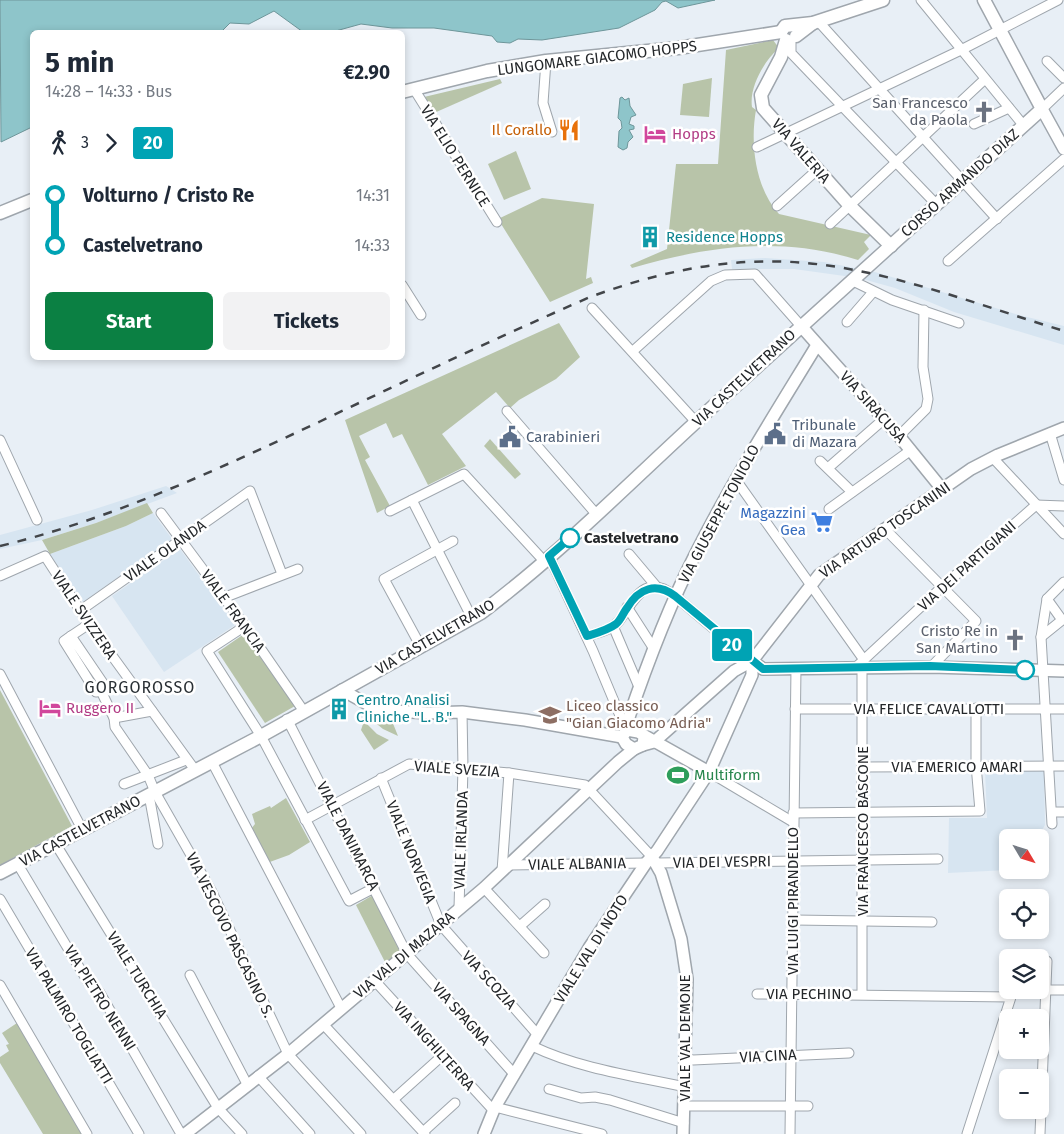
<!DOCTYPE html>
<meta charset="utf-8">
<style>
:root{--surface:#fff;--page:#f2f2f3;--text:#1f2937;--muted:#747a83;--accent:#0b8043}
body{margin:0;font-family:"Fira Sans",sans-serif;background:var(--page);color:var(--text);height:100vh;display:flex;flex-direction:column;font-size:19px;white-space:nowrap}
*{box-sizing:border-box;margin:0}
p{font-size:16px;color:var(--muted)}
.icon{flex:none;width:28px;height:28px;fill:none;stroke:currentColor;stroke-width:2;stroke-linecap:round;stroke-linejoin:round}
.map{position:relative;flex:1;overflow:hidden}
.side{position:absolute;left:30px;top:30px;width:375px;height:330px;display:flex;flex-direction:column;background:var(--surface);border-radius:8px;box-shadow:0 2px 8px #0003}
.side>*{flex:none}
.badge{padding:0 10px;border-radius:4px;font-size:18px;line-height:32px}
.needle{width:32px;rotate:128deg}
.fabs{position:absolute;left:999px;top:829px;display:grid;gap:10px}
.fabs a{display:grid;place-items:center;width:50px;height:50px;border-radius:8px;background:var(--surface);box-shadow:0 2px 8px #0003;font-size:25px}
.map>.badge{position:absolute;translate:-50% -50%;box-shadow:0 0 0 2px #fff}
.legs{display:flex;align-items:center;gap:8px;height:55px;padding:0 15px;font-size:16px}
.legs p{margin-inline-start:auto}
.summary{display:flex;align-items:center;justify-content:space-between;height:85px;padding:0 15px}
h1{font-size:28px;font-weight:700;line-height:38px}
.cta{display:flex;gap:10px;margin-top:auto;padding:10px 15px}
.cta a{flex:1;height:58px;border-radius:8px;background:var(--accent);color:#fff;font-size:20px;font-weight:700;line-height:58px;text-align:center}
.cta a+a{background:var(--page);color:var(--text)}
ul{padding:0 15px;list-style:none}
li{display:flex;align-items:center;gap:18px;height:50px;font-size:19px}
li i{display:grid;place-items:center;width:8px;height:100%;margin:0 6px;background:currentColor}
li i::after{content:'';width:12px;height:12px;margin:-6px;border:4px solid;border-radius:50%;background:var(--surface)}
li p{margin-inline-start:auto}
li:first-child i{background:linear-gradient(#0000 50%,currentColor 0)}
li:last-child i{background:linear-gradient(currentColor 50%,#0000 0)}
.map>svg:first-child{display:block}
</style>
<div class="map">
<svg width="1064" height="1134" viewBox="0 0 1064 1134">
<rect width="100%" height="100%" fill="#e8eff6"/>
<!-- built -->
<g fill="#d7e5f1">
<polygon points="765,258 824,262 875,272 1019,315 1064,326 1064,345 954,312 895,288 859,278 794,269 732,269 731,260"/>
<polygon points="166,486 177,493 96,523 42,540 0,549 0,535 92,510"/>
<polygon points="153,513 172,539 83,602 50,554 126,526"/>
<polygon points="180,549 235,625 164,672 112,596"/>
<polygon points="985,770 1044,771 1045,825 1038,837 1008,838 1008,870 948,873 949,818 987,818"/>
</g>
<!-- green -->
<g fill="#b8c4a9">
<path d="M773,40L779,48C764,61 749,87 752,107L756,110C750,143 755,188 779,214L871,235L864,242L869,249L858,260C781,236 708,246 632,268L630,265L667,249L676,164H718L726,50Z"/>
<polygon points="712,78 709,117 680,115 683,84"/>
<polygon points="500,79 502,83 434,113 424,97"/>
<polygon points="516,151 531,189 504,200 488,164"/>
<polygon points="542,198 594,204 586,279 591,277 593,283 550,302 498,219"/>
<polygon points="559,323 580,357 556,379 519,400 510,408 496,392 442,434 466,466 428,485 402,434 393,438 386,423 359,436 370,457 365,460 390,506 377,513 345,420"/>
<polygon points="490,439 521,474 515,479 484,446"/>
<polygon points="147,503 153,513 126,526 50,554 42,540 96,523"/>
<polygon points="244,634 295,706 265,723 218,652"/>
<polygon points="0,690 72,826 0,865"/>
<polygon points="369,710 380,716 390,716 398,736 383,729 367,716"/>
<polygon points="364,721 377,734 389,740 374,750 361,730"/>
<polygon points="286,798 310,842 289,855 267,863 251,829 255,824 252,814 270,806 271,808"/>
<polygon points="373,895 401,954 387,966 356,905"/>
<polygon points="17,1023 83,1134 43,1134 0,1063 0,1057 9,1051 6,1045 9,1044 2,1033"/>
</g>
<!-- water -->
<g fill="#8ec5ca" stroke="#6e969a">
<polygon points="0,0 715,0 678,8 666,1 662,2 655,10 619,28 542,40 518,39 510,43 497,42 492,36 434,28 392,28 361,24 332,32 303,32 274,11 249,24 230,23 221,32 32,32 32,127 1,142"/>
<polygon points="622,97 625,100 629,98 630,106 636,115 631,117 629,124 634,126 634,129 629,130 633,137 628,142 627,148 623,150 618,147 619,131 622,128 621,121 618,118 620,98"/>
</g>
<g fill="none" stroke-linecap="round" stroke-linejoin="round">
<!-- minor casing -->
<g stroke="#9fa6ad" stroke-width="11">
<g id="minor">
<polyline points="921,0 1024,126"/>
<polyline points="818,21 997,219"/>
<polyline points="791,41 791,53 937,205"/>
<polyline points="546,61 543,103 552,132"/>
<polyline points="1047,61 1064,78"/>
<polyline points="414,89 497,222"/>
<polyline points="1042,109 1064,88"/>
<polyline points="974,124 1009,108"/>
<polyline points="757,147 961,50 1058,0"/>
<polyline points="777,206 817,170"/>
<polyline points="830,224 985,79"/>
<polyline points="948,261 1064,159"/>
<polyline points="853,281 892,300 959,323"/>
<polyline points="402,285 421,315"/>
<polyline points="592,308 696,422"/>
<polyline points="847,322 873,292"/>
<polyline points="633,351 711,281 725,275 755,274 801,326"/>
<polyline points="507,411 597,515"/>
<polyline points="1050,433 1064,480"/>
<polyline points="899,436 926,409 928,399 923,367 924,310"/>
<polyline points="0,440 37,520"/>
<polyline points="993,458 1064,534"/>
<polyline points="820,461 852,492"/>
<polyline points="828,468 884,419"/>
<polyline points="736,480 864,660"/>
<polyline points="412,500 472,618"/>
<polyline points="829,509 911,450"/>
<polyline points="390,511 464,474 544,561"/>
<polyline points="161,513 245,626 303,710"/>
<polyline points="885,529 976,621 931,667"/>
<polyline points="629,554 656,586"/>
<polyline points="549,556 593,651 626,730"/>
<polyline points="0,576 45,556 89,624 195,770"/>
<polyline points="223,598 298,569"/>
<polyline points="1047,599 1062,620"/>
<polyline points="627,607 654,649"/>
<polyline points="81,610 250,491 282,574"/>
<polyline points="245,626 207,651 261,736 349,901 374,888"/>
<polyline points="613,626 639,687"/>
<polygon points="71,636 105,686 101,691 96,692 64,641"/>
<polyline points="71,636 89,624"/>
<path d="M587,636C597,633 612,630 619,621C635,600 644,572 675,596L752,661"/>
<polyline points="1041,637 1062,620"/>
<polyline points="421,647 384,579 453,541"/>
<polyline points="855,668 942,587 1036,505 1064,506"/>
<polyline points="862,668 862,994"/>
<polyline points="0,674 82,829"/>
<polyline points="101,691 114,718 115,727 148,775 155,792 212,892 288,1054 361,1134"/>
<polyline points="795,709 1064,709"/>
<polyline points="114,718 152,711"/>
<polyline points="287,719 407,954 514,1074"/>
<polyline points="212,762 341,1008"/>
<polyline points="863,767 1064,766"/>
<polyline points="709,772 793,822"/>
<polyline points="381,778 441,925 538,1035"/>
<polyline points="124,784 186,760"/>
<polyline points="149,795 158,844"/>
<polyline points="1052,812 1064,812"/>
<polyline points="793,813 980,811 976,765 976,708"/>
<polyline points="305,820 409,764 509,773 585,785 652,857"/>
<polyline points="1052,824 1041,637 1047,599 1064,582"/>
<polyline points="55,843 218,1108 242,1134"/>
<polyline points="17,863 88,982 100,993 181,1134"/>
<polyline points="657,863 938,859"/>
<polyline points="509,865 646,863"/>
<polyline points="502,871 509,773"/>
<polyline points="484,888 544,953"/>
<polyline points="0,899 139,1134"/>
<polyline points="459,908 463,768 462,712"/>
<polyline points="794,920 932,922"/>
<polyline points="520,926 545,904"/>
<polyline points="190,975 247,1084"/>
<polyline points="375,981 494,1111"/>
<polyline points="0,985 87,1134"/>
<polyline points="1046,990 1064,990"/>
<polyline points="757,994 1011,997 967,1134"/>
<polyline points="323,1024 425,1134"/>
<path d="M532,1046C580,1069 634,1076 686,1087"/>
<polyline points="687,1059 693,1060 849,1053"/>
<polyline points="258,1076 310,1134"/>
<polyline points="549,1089 581,1098 595,1097 610,1100 684,1123"/>
<polyline points="394,1099 443,1055"/>
<polyline points="686,1106 808,1106"/>
<polyline points="495,1107 602,1134"/>
<polyline points="423,1132 455,1103"/>
<polyline points="790,1134 796,668"/>
<polyline points="1040,1134 1047,961"/>
</g>
</g>
<!-- tertiary casing -->
<g stroke="#9fa6ad" stroke-width="14">
<g id="tertiary">
<polyline points="1042,109 1064,149"/>
<polyline points="801,326 899,436 942,489"/>
<polyline points="752,661 763,669 931,667 1064,671"/>
<polyline points="342,690 378,710 428,713 462,712 525,720 622,737"/>
<path d="M627,730L628,720C647,664 668,608 695,555C731,483 775,414 817,345"/>
<polyline points="644,737 643,745 634,749 626,744 622,737 627,730 638,732 709,772"/>
<polyline points="643,745 654,742 734,671 752,661 819,575 971,469 998,455 1064,428"/>
<polyline points="652,857 661,873 681,939 687,979 683,1134"/>
<polyline points="185,1134 288,1054 484,888 618,762 634,749"/>
<polyline points="484,1134 495,1107 589,948 646,863 657,851 709,772 752,675 752,661"/>
</g>
</g>
<!-- secondary casing -->
<g stroke="#9fa6ad" stroke-width="15">
<g id="secondary">
<polyline points="781,32 785,26 813,23 883,0"/>
<polyline points="796,36 813,23"/>
<polyline points="786,40 781,57 761,95 763,108 850,206 891,246"/>
<polyline points="402,92 487,71 546,61 678,48 781,32"/>
<polyline points="0,213 32,200"/>
<path d="M0,873L261,736L481,613C566,549 640,472 719,401C826,303 935,207 1042,109L984,0"/>
</g>
</g>
<!-- minor -->
<use href="#minor" stroke="#fff" stroke-width="9"/>
<!-- tertiary -->
<use href="#tertiary" stroke="#fff" stroke-width="11"/>
<!-- secondary -->
<use href="#secondary" stroke="#fff" stroke-width="12"/>
<!-- rail -->
<path stroke="#424549" stroke-width="2.5" stroke-dasharray="9 9" stroke-linecap="butt" d="M0,546C112,519 216,470 319,422C409,379 499,337 590,297C666,269 743,254 824,265C905,276 985,307 1064,331"/>
</g>
<g fill="none" stroke-linecap="round" stroke-linejoin="round">
<!-- line-1 casing -->
<g stroke="#fff" stroke-width="11">
<path id="line-1" d="M570,538L549,556L587,636C597,633 608,630 616,624C621,620 623,613 627,608C639,588 656,582 675,596L763,669L930,666L1025,670"/>
</g>
<!-- line-1 -->
<use href="#line-1" stroke="#00a3b4" stroke-width="8"/>
</g>
<!-- icons -->
<defs>
<g id="church-bare" transform="scale(1.725)"><path d="M-1.2-6h2.4v3.5h3.3v2.4h-3.3V6h-2.4V-.1h-3.3v-2.4h3.3Z" fill="#6b7280" stroke="#fff" stroke-width="2.5" paint-order="stroke"/></g>
<g id="restaurant-bare" transform="scale(1.725)"><path d="M-5-6h1v4h1v-4h1v4h1v-4h1v5L-1.5 .5V6h-2V.5L-5-1ZM5-6V6H3V1.5H1.5Q1.5-4 5-6Z" fill="#e8710a" stroke="#fff" stroke-width="2.5" paint-order="stroke"/></g>
<g id="hotel-bare" transform="scale(1.725)"><path d="M-6-4.5h1.5V1H6V5H4.5V3h-9V5H-6ZM-4 0a1.8 1.8 0 1 1 3.6 0ZM.5 0V-2.5h3Q6-2.5 6 0Z" fill="#d1479c" stroke="#fff" stroke-width="2.5" paint-order="stroke"/></g>
<g id="building-bare" transform="scale(1.725)"><path d="M-4-6H4V6H1V3H-1V6H-4ZM-2.5-4.3h1.7v1.8h-1.7ZM.8-4.3h1.7v1.8H.8ZM-2.5-1h1.7V.8h-1.7ZM.8-1h1.7V.8H.8Z" fill="#0f9aa8" stroke="#fff" stroke-width="2.5" paint-order="stroke"/></g>
<g id="civic-bare" transform="scale(1.725)"><path d="M-.6-6.5H3V-4.5H.6V-3L4-1V1h2V6H-6V1h2V-1L-.6-3ZM-1.2 2.5V6h2.4V2.5Z" fill="#5c6f8a" stroke="#fff" stroke-width="2.5" paint-order="stroke"/></g>
<g id="supermarket-bare" transform="scale(1.725)"><path d="M-6-5.5h2.5l.6 2H6L4.5 2H-2.5L-4.4-4H-6ZM-1.5 3.2a1.3 1.3 0 1 0 .1 0ZM3 3.2a1.3 1.3 0 1 0 .1 0Z" fill="#3f7fe0" stroke="#fff" stroke-width="2.5" paint-order="stroke"/></g>
<g id="school-bare" transform="scale(1.725)"><path d="M0-5L7-2L0 1L-7-2ZM-4 1L0 2.5L4 1V4Q0 6-4 4Z" fill="#8d6e63" stroke="#fff" stroke-width="2.5" paint-order="stroke"/></g>
<g id="stadium-bare" transform="scale(1.725)"><path d="M0-5a6.5 5 0 1 0 0 10a6.5 5 0 1 0 0-10ZM-3.5-1.8h7v3.6h-7Z" fill="#2e9e5b" stroke="#fff" stroke-width="2.5" paint-order="stroke"/></g>
</defs>
<g fill-rule="evenodd">
<use href="#church-bare" x="984" y="112"/>
<use href="#restaurant-bare" x="569" y="130"/>
<use href="#hotel-bare" x="655" y="134"/>
<use href="#building-bare" x="650" y="237"/>
<use href="#civic-bare" x="775" y="434"/>
<use href="#civic-bare" x="510" y="437"/>
<use href="#supermarket-bare" x="822" y="522"/>
<use href="#church-bare" x="1015" y="640"/>
<use href="#hotel-bare" x="50" y="708"/>
<use href="#building-bare" x="339" y="709"/>
<use href="#school-bare" x="550" y="715"/>
<use href="#stadium-bare" x="678" y="775"/>
</g>
<!-- markers -->
<g fill="#fff" stroke="#00a3b4" stroke-width="2.5">
<circle cx="570" cy="538" r="9"/>
<circle cx="1025" cy="670" r="9"/>
</g>
<g text-anchor="middle" stroke-width="5" stroke-linejoin="round" paint-order="stroke">
<!-- street labels -->
<g font-size="15" fill="#24272a" stroke="#fff">
<text transform="translate(597 58) rotate(-7)" y="5">LUNGOMARE GIACOMO HOPPS</text>
<text transform="translate(801 151) rotate(49)" y="5">VIA VALERIA</text>
<text transform="translate(455 156) rotate(58)" y="5">VIA ELIO PERNICE</text>
<text transform="translate(960 183) rotate(-42)" y="5">CORSO ARMANDO DIAZ</text>
<text transform="translate(744 378) rotate(-43)" y="5">VIA CASTELVETRANO</text>
<text transform="translate(873 407) rotate(48)" y="5">VIA SIRACUSA</text>
<text transform="translate(719 514) rotate(-62)" y="5">VIA GIUSEPPE TONIOLO</text>
<text transform="translate(885 530) rotate(-35)" y="5">VIA ARTURO TOSCANINI</text>
<text transform="translate(165 551) rotate(-35)" y="5">VIALE OLANDA</text>
<text transform="translate(967 566) rotate(-42)" y="5">VIA DEI PARTIGIANI</text>
<text transform="translate(233 611) rotate(54)" y="5">VIALE FRANCIA</text>
<text transform="translate(84 615) rotate(56)" y="5">VIALE SVIZZERA</text>
<text transform="translate(435 637) rotate(-30)" y="5">VIA CASTELVETRANO</text>
<text x="929" y="714">VIA FELICE CAVALLOTTI</text>
<text x="957" y="772">VIA EMERICO AMARI</text>
<text transform="translate(457 769) rotate(4)" y="5">VIALE SVEZIA</text>
<text transform="translate(80 831) rotate(-28)" y="5">VIA CASTELVETRANO</text>
<text transform="translate(863 831) rotate(-90)" y="5">VIA FRANCESCO BASCONE</text>
<text transform="translate(348 836) rotate(63)" y="5">VIALE DANIMARCA</text>
<text transform="translate(461 840) rotate(-88)" y="5">VIALE IRLANDA</text>
<text transform="translate(411 852) rotate(68)" y="5">VIALE NORVEGIA</text>
<text transform="translate(722 862) rotate(-1)" y="5">VIA DEI VESPRI</text>
<text transform="translate(577 864) rotate(-1)" y="5">VIALE ALBANIA</text>
<text transform="translate(793 901) rotate(-90)" y="5">VIA LUIGI PIRANDELLO</text>
<text transform="translate(230 935) rotate(64)" y="5">VIA VESCOVO PASCASINO S.</text>
<text transform="translate(591 949) rotate(-58)" y="5">VIALE VAL DI NOTO</text>
<text transform="translate(404 955) rotate(-40)" y="5">VIA VAL DI MAZARA</text>
<text transform="translate(137 975) rotate(58)" y="5">VIALE TURCHIA</text>
<text transform="translate(489 980) rotate(48)" y="5">VIA SCOZIA</text>
<text x="809" y="999">VIA PECHINO</text>
<text transform="translate(100 998) rotate(58)" y="5">VIA PIETRO NENNI</text>
<text transform="translate(461 1014) rotate(48)" y="5">VIA SPAGNA</text>
<text transform="translate(69 1016) rotate(59)" y="5">VIA PALMIRO TOGLIATTI</text>
<text transform="translate(685 1038) rotate(-90)" y="5">VIALE VAL DEMONE</text>
<text transform="translate(434 1046) rotate(48)" y="5">VIA INGHILTERRA</text>
<text transform="translate(768 1056) rotate(-3)" y="5">VIA CINA</text>
</g>
<!-- worship labels -->
<g font-size="15" fill="#5b616d" stroke="#fff" text-anchor="end">
<text x="968" y="108">San Francesco<tspan x="968" dy="17">da Paola</tspan></text>
<text x="998" y="636">Cristo Re in<tspan x="998" dy="17">San Martino</tspan></text>
</g>
<!-- food labels -->
<g font-size="15" fill="#c56008" stroke="#fff" text-anchor="end">
<text x="552" y="135">Il Corallo</text>
</g>
<!-- hotel labels -->
<g font-size="15" fill="#b23c85" stroke="#fff" text-anchor="start">
<text x="672" y="139">Hopps</text>
<text x="66" y="713">Ruggero II</text>
</g>
<!-- culture labels -->
<g font-size="15" fill="#0d838f" stroke="#fff" text-anchor="start">
<text x="666" y="242">Residence Hopps</text>
<text x="356" y="705">Centro Analisi<tspan x="356" dy="17">Cliniche "L. B."</tspan></text>
</g>
<!-- service labels -->
<g font-size="15" fill="#4e5e75" stroke="#fff" text-anchor="start">
<text x="792" y="430">Tribunale<tspan x="792" dy="17">di Mazara</tspan></text>
<text x="526" y="442">Carabinieri</text>
</g>
<!-- shop labels -->
<g font-size="15" fill="#366cbe" stroke="#fff" text-anchor="end">
<text x="806" y="518">Magazzini<tspan x="806" dy="17">Gea</tspan></text>
</g>
<!-- stop labels -->
<g font-size="15" font-weight="bold" fill="#24272a" stroke="#fff" text-anchor="start">
<text x="584" y="543">Castelvetrano</text>
</g>
<!-- education labels -->
<g font-size="15" fill="#785e54" stroke="#fff" text-anchor="start">
<text x="566" y="711">Liceo classico<tspan x="566" dy="17">"Gian Giacomo Adria"</tspan></text>
</g>
<!-- leisure labels -->
<g font-size="15" fill="#27864d" stroke="#fff" text-anchor="start">
<text x="694" y="780">Multiform</text>
</g>
<!-- neighbourhood labels -->
<g font-size="16" letter-spacing="1" fill="#2a3035" stroke="#fff">
<text x="140" y="693">GORGOROSSO</text>
</g>
</g>
</svg>
<div class="fabs">
<a><svg class="needle" viewBox="-14 -14 28 28"><path d="M0-13l5 13h-10z" fill="#e53935"/><path d="M0 13l5-13h-10z" fill="#747a83"/></svg></a>
<a><svg class="icon" aria-label="locate" viewBox="0 0 24 24"><circle cx="12" cy="12" r="6"/><path d="M12 2v4M12 18v4M2 12h4M18 12h4"/></svg></a>
<a><svg class="icon" aria-label="layers" viewBox="0 0 24 24"><path d="M12 4l9 5-9 5-9-5zM3 14l9 5 9-5"/></svg></a>
<a>+</a>
<a>−</a>
</div>
<b class="badge" style="left:732px;top:645px;background:#00a3b4;color:#fff">20</b>
<section class="side">
<div class="summary"><div><h1>5 min</h1><p>14:28 – 14:33 · Bus</p></div><b>€2.90</b></div>
<div class="legs"><svg class="icon" aria-label="walk" viewBox="0 0 24 24"><circle cx="13" cy="4" r="2"/><path d="M13 8l-2 6 4 7M11 14l-3 7M7 12l3-4h3l4 4"/></svg>3<svg class="icon" aria-label="forward" viewBox="0 0 24 24"><path d="M9 5l7 7-7 7"/></svg><b class="badge" style="background:#00a3b4;color:#fff">20</b></div>
<ul>
<li><i style="color:#00a3b4"></i><b>Volturno / Cristo Re</b><p>14:31</p></li>
<li><i style="color:#00a3b4"></i><b>Castelvetrano</b><p>14:33</p></li>
</ul>
<div class="cta"><a>Start</a><a>Tickets</a></div>
</section>
</div>
